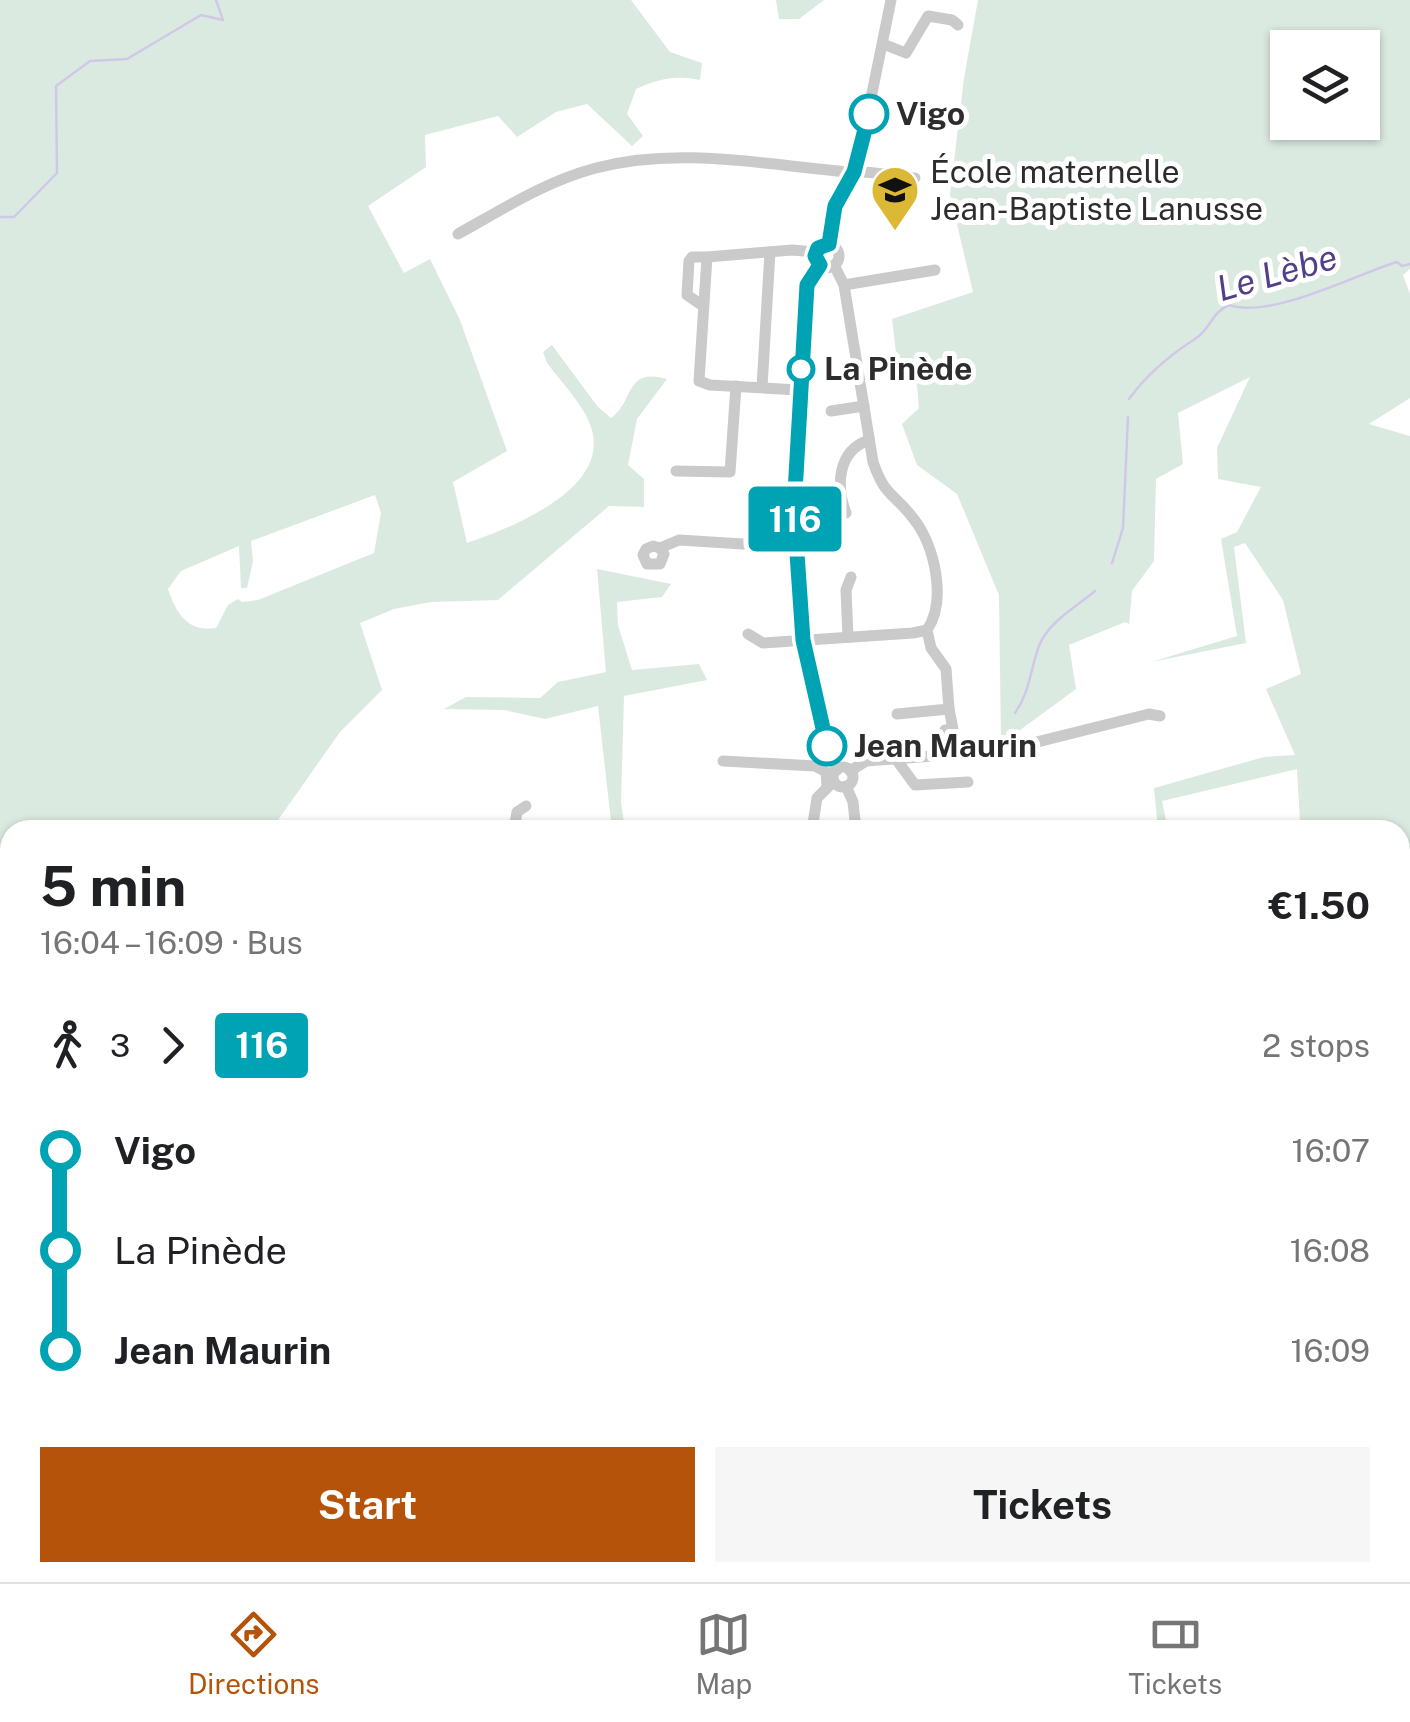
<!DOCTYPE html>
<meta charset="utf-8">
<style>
:root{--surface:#fff;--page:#f6f6f6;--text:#202124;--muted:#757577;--line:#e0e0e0;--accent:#b45309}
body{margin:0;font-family:"Public Sans",sans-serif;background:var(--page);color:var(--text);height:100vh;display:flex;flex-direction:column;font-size:38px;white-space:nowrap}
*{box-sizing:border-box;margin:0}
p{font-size:32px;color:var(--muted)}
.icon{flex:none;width:55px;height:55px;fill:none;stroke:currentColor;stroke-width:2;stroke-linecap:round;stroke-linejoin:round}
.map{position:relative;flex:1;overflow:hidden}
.side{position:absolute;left:0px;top:820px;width:1410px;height:762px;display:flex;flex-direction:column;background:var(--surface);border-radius:30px 30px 0 0;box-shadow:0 2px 8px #0004}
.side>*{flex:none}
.badge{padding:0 20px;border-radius:8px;font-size:35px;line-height:65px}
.fabs{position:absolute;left:1270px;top:30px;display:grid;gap:20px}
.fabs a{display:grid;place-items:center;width:110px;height:110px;border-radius:0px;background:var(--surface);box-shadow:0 2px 8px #0004;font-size:50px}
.map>.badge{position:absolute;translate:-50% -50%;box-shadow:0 0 0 5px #fff}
.legs{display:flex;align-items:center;gap:15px;height:110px;padding:0 40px;font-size:32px}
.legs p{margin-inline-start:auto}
.overview{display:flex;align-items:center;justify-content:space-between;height:170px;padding:0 40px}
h1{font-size:55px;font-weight:700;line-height:75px}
.cta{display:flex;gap:20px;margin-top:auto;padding:20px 40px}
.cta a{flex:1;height:115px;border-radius:0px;background:var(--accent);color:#fff;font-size:40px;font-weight:700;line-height:115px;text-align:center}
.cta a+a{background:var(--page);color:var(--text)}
ul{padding:0 40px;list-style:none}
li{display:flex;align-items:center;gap:35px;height:100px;font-size:38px}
li i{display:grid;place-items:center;width:15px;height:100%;margin:0 12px;background:currentColor}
li i::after{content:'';width:25px;height:25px;margin:-12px;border:8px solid;border-radius:50%;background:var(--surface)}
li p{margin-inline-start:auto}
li:first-child i{background:linear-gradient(#0000 50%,currentColor 0)}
li:last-child i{background:linear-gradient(currentColor 50%,#0000 0)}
.menu{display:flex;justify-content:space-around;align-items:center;height:140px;border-top:2px solid var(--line);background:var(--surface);font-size:28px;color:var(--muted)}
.menu a{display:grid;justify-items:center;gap:5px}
.menu .selected{color:var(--accent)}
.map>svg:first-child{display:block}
</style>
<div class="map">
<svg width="1410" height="1582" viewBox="0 0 1410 1582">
<rect width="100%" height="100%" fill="#fff"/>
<!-- green -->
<g fill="#dbeae0" fill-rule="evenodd">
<path d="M0,0H631L670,52L702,63L700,80C675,75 658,79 636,89L627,114L643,136L632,146L587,104L556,112L517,137L498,116L425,135L426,167L368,206L404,273L430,259L460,320L507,451L453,482L467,543C511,528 612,489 591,427C584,405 561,382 547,363L543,352L552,345L598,407L611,418C635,401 624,367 667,379L637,419L628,465L644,479V507L609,506L498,600L431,602L394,609L360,623L382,690L340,732L271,830H10V903L0,907ZM375,495L381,513L374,553L258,600L242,602L238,599L228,605L216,628C189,633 176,614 168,589L181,571L239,546L241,588H247L253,561L251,541Z"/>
<polygon points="776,0 824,0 799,19 779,19"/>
<path d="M978,0H1410V269L1403,275L1410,294V398L1369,424L1410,436V889H1400V830H1338L1337,824L1300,822L1297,769L1162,801L1168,830H1158L1154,788L1264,757L1295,755L1266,689L1301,674L1283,600L1245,543L1234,547L1246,643L1151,662L1237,636L1221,539L1237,532L1261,487L1218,479L1217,448L1250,377L1178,413L1183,464L1156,479L1154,561L1132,591L1129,624L1125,622L1069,645L1076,689L1001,744L999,595L957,494L917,465L902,424L919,408L917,385L899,377L892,319L973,292L950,195L964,78ZM1288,48H1362V122H1288Z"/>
<polygon points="597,569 671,584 662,597 617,602 618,625 632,670 699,664 707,680 624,696 621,802 625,830 612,830 598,706 545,719 504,710 444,709 466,697 540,698 558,682 606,672"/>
<polygon points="10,986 10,1089 0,1089 0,992"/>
<polygon points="587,1573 722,1573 747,1582 596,1582"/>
</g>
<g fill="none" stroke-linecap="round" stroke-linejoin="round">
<!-- stream -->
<g stroke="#d0c8e9" stroke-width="2.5">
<polyline points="0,217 14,217 57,173 56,86 90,61 127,59 201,15 223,20 216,0"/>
<path d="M1129,399C1147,374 1170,355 1195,339C1210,330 1212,312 1229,305C1272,319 1354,275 1397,262L1402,266L1410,264"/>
<polyline points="1112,563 1123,528 1128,417"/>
<path d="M1015,713C1030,692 1030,670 1039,646C1048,622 1076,607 1095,591"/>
</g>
<!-- minor -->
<g stroke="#cacaca" stroke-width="11">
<polyline points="883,44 906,53 928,16 952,20 958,25"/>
<path d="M458,234C503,209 546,181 596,168C678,146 766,165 849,172C870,170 894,177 915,178"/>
<polyline points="829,244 835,206 859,157 891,0"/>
<circle cx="827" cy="256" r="12"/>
<path d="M819,265L807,285C797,421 781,563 814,697C820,722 825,747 837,770"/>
<polyline points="844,285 935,270"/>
<polyline points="703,306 687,295 689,261 692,257 707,257"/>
<polyline points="762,387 770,252"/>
<polyline points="799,390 710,385 699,381 707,257 792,250 816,252"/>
<polyline points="831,411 864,406"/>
<polyline points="676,471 730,472 736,386"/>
<path d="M846,513C836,486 837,451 869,440"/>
<polyline points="660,548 664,554 660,564 647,564 643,555 646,549 653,546 660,548 679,540 743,544 796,536"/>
<path d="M748,634L763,643L913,633L927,630C947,601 935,545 913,518C893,492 885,497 873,462L844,285L834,265"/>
<polyline points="848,637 846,590 851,577"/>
<polyline points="897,714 949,709 946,669 931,648 927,630"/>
<polyline points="945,730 953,729 949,709"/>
<polyline points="896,759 915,785 968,782"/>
<polyline points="723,761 815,766 826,772 827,785"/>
<circle cx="843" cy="777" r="10"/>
<polyline points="850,771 866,761 1001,751 1149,714 1160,716"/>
<polyline points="846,786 853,802 856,830"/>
<polyline points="514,830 517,812 526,806"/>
<polyline points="812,830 817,798 833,782"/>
<polyline points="0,955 10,951"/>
<polyline points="1400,971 1410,973"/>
<polyline points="1400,1033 1410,1049"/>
<polyline points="1400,1095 1410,1080"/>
<polyline points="1400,1153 1410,1140"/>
<polyline points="0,1162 10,1161"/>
<polyline points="1400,1296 1410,1295"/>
<polyline points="1400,1571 1410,1568"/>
<polyline points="174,1572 175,1582"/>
<polyline points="497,1572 499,1582"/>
<polyline points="535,1572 536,1582"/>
<polyline points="924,1572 928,1582"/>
<polyline points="1047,1572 1048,1582"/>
<polyline points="1275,1572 1277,1582"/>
<polyline points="1384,1572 1390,1582"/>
<polyline points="81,1582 82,1572"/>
<polyline points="304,1582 305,1572"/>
<polyline points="422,1582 460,1574 461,1582"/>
<polyline points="1194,1582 1196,1572"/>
</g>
<!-- major -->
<g stroke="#a5a5a5" stroke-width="14">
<polyline points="0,1484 10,1504"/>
<polyline points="0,1538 9,1575"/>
</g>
</g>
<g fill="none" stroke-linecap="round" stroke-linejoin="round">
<!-- line-1 casing -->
<g stroke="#fff" stroke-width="22">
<polyline id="line-1" points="827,746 803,640 794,510 807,285 820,265 815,256 818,248 829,244 835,206 854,172 869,114"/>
</g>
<!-- line-1 -->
<use href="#line-1" stroke="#00a3b4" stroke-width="15"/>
</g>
<!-- icons -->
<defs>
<g id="school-pin" transform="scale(2.5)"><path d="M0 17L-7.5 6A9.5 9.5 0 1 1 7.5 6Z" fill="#dcb837" stroke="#fff"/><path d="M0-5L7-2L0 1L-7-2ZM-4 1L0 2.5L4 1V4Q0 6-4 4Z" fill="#111"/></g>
</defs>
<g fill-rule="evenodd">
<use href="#school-pin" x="895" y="190"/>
</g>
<!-- markers -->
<g fill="#fff" stroke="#00a3b4" stroke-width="5">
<circle cx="869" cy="114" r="18"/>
<circle cx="801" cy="369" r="12"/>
<circle cx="827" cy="746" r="18"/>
</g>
<g text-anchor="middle" stroke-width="10" stroke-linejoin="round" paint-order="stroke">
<!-- stop labels -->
<g font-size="32" font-weight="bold" fill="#2d2d2d" stroke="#fff" text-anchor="start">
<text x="896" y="125">Vigo</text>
<text x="824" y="380">La Pinède</text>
<text x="854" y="757">Jean Maurin</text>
</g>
<!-- poi labels -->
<g font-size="32" fill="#2d2d2d" stroke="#fff" text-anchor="start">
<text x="930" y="183">École maternelle<tspan x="930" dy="37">Jean-Baptiste Lanusse</tspan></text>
</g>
<!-- water labels -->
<g font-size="35" font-style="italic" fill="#523f8a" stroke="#fff">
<text transform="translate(1277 273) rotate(-16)" y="12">Le Lèbe</text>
</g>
</g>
</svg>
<div class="fabs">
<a><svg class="icon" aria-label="layers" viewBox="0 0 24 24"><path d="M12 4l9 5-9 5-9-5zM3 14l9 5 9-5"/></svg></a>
</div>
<b class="badge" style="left:795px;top:519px;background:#00a3b4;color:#fff">116</b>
<section class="side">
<div class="overview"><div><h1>5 min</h1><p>16:04 – 16:09 · Bus</p></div><b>€1.50</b></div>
<div class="legs"><svg class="icon" aria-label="walk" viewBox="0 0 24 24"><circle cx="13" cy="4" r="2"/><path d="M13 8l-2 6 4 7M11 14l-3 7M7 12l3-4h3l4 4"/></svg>3<svg class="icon" aria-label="forward" viewBox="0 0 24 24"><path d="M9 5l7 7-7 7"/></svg><b class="badge" style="background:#00a3b4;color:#fff">116</b><p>2 stops</p></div>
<ul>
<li><i style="color:#00a3b4"></i><b>Vigo</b><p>16:07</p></li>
<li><i style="color:#00a3b4"></i><span>La Pinède</span><p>16:08</p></li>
<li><i style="color:#00a3b4"></i><b>Jean Maurin</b><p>16:09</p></li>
</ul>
<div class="cta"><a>Start</a><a>Tickets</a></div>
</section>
</div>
<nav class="menu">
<a class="selected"><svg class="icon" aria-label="directions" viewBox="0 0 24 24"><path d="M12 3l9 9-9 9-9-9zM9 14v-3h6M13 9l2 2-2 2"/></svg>Directions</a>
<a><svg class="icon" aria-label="map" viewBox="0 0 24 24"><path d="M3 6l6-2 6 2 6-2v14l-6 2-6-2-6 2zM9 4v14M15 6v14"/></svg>Map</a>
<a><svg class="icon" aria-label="tickets" viewBox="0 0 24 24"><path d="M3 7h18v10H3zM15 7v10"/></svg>Tickets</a>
</nav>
